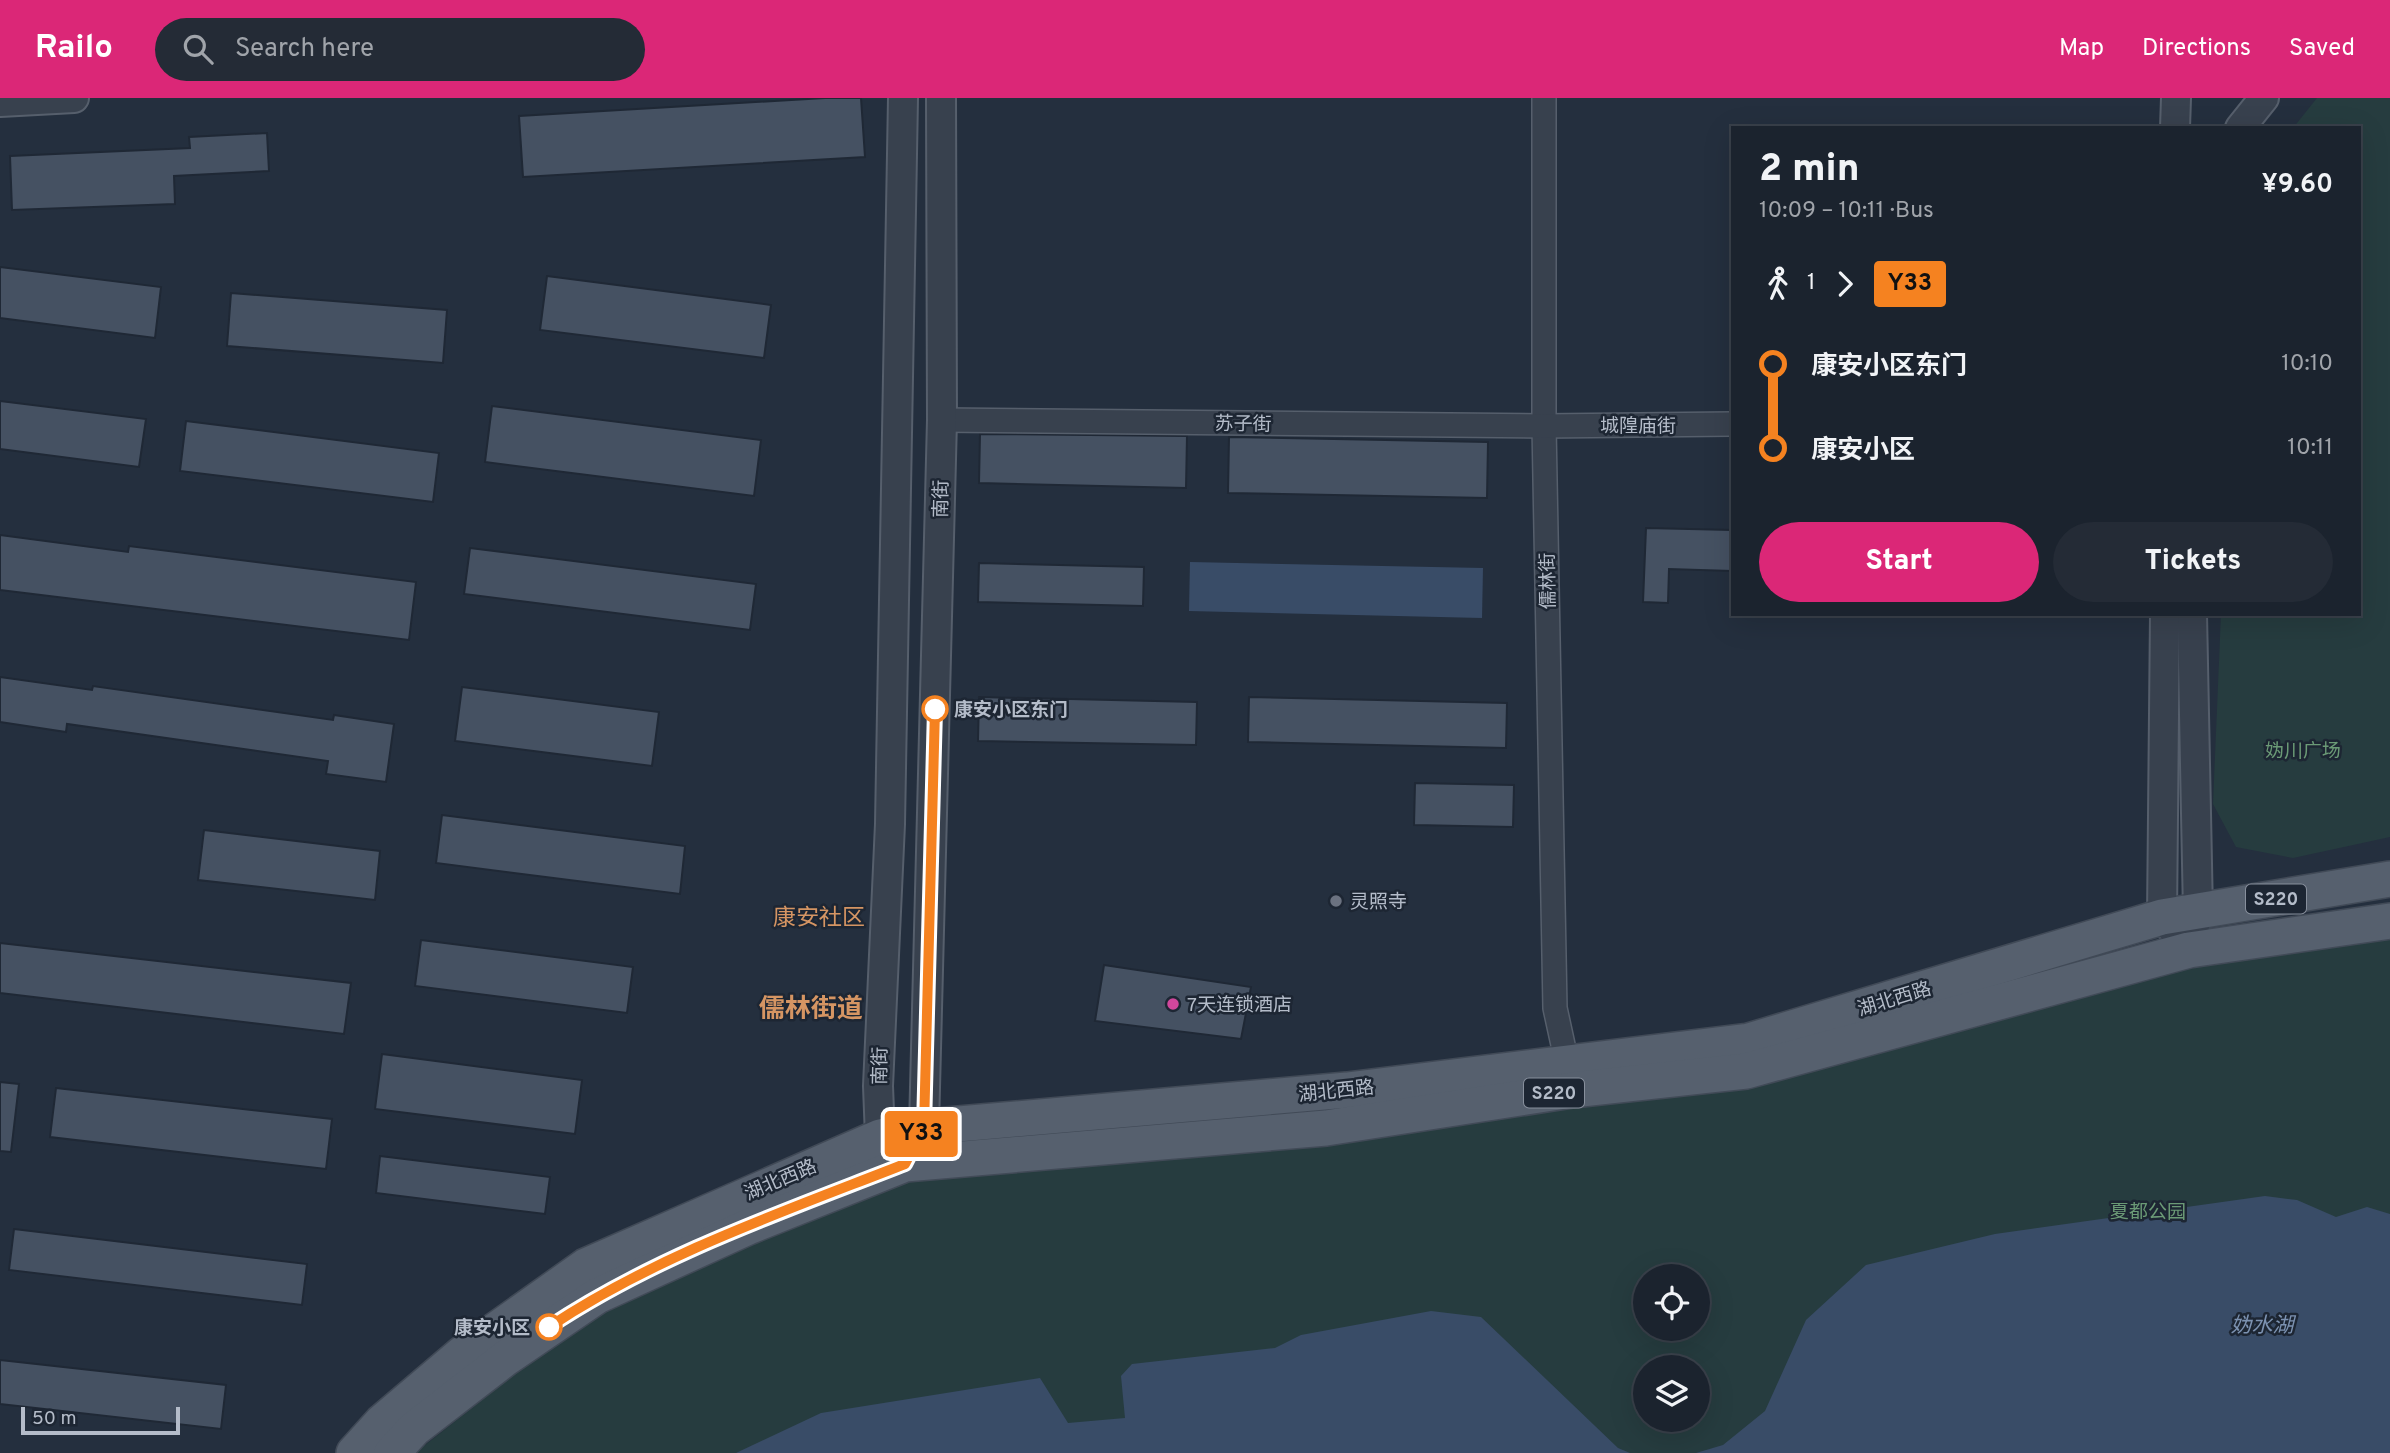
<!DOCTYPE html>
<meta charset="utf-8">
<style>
:root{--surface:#1b232e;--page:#242b36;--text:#f1f3f6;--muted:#a0a4aa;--line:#39404a;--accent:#db2777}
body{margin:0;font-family:Overpass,"Noto Sans SC",sans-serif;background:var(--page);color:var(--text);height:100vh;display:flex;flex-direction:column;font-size:26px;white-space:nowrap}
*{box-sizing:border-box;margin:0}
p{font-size:23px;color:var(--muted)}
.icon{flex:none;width:38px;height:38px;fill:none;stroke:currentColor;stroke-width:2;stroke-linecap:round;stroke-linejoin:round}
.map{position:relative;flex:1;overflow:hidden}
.side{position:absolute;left:1731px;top:28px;width:630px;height:490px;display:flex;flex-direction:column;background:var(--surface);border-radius:0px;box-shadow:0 7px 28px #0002,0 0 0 2px var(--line)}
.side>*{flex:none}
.badge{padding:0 14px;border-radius:5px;font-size:24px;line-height:46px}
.buttons{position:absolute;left:1633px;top:1166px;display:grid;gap:14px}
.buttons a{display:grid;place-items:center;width:77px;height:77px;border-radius:50%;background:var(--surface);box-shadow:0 7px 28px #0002,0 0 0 2px var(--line);font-size:35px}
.scale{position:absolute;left:21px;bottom:18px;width:159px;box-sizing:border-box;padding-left:7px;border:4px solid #b4bcc9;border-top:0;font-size:19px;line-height:24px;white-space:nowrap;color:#b4bcc9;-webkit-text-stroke:5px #1d2633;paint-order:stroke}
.map>.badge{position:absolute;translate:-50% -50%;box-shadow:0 0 0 4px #fff}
.legs{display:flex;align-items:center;gap:10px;height:77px;padding:0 28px;font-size:23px}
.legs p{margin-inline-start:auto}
.overview{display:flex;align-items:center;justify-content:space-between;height:119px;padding:0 28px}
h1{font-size:38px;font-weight:800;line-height:52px}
.button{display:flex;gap:14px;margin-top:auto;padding:14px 28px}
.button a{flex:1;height:80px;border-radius:42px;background:var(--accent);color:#fff;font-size:28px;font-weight:800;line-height:80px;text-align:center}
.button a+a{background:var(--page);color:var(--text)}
ul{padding:0 28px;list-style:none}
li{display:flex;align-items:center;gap:24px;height:84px;font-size:26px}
li i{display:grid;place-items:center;width:10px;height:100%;margin:0 9px;background:currentColor}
li i::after{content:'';width:18px;height:18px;margin:-9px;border:5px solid;border-radius:50%;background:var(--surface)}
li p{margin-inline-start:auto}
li:first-child i{background:linear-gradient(#0000 50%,currentColor 0)}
li:last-child i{background:linear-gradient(currentColor 50%,#0000 0)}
header{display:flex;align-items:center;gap:42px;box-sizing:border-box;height:98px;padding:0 35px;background:var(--accent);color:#fff}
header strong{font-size:33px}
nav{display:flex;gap:38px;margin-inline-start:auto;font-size:24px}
.search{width:490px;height:63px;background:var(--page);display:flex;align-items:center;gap:18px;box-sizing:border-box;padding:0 24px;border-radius:38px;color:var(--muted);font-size:26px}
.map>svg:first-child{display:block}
</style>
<header>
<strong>Railo</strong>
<div class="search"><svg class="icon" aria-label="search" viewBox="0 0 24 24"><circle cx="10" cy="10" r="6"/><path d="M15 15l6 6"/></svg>Search here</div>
<nav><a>Map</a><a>Directions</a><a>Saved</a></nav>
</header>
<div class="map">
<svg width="2390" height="1355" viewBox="0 0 2390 1355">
<rect width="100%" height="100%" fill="#242f3e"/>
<!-- green -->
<g fill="#263c3f" fill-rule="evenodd">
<polygon points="2317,0 2390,0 2390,739 2293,760 2236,749 2213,706 2221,516 2359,516 2359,30 2293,30"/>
<path d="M2390,823V1355H415L520,1272L605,1214L754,1134L905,1066L1326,1030ZM1645,1178H1698V1230H1645ZM1645,1269H1698V1321H1645Z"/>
</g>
<!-- water -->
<g fill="#394c67">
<polygon points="1190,464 1483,470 1482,520 1189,513"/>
<polygon points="2265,1098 2297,1102 2336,1119 2367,1109 2390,1116 2390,1355 1696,1355 1723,1347 1765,1313 1806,1222 1866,1167 1995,1136"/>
<polygon points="1431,1213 1481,1219 1618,1350 1630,1355 736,1355 821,1315 1040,1280 1068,1325 1125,1320 1121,1278 1132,1266 1275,1250 1301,1237"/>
</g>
<!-- building -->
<g fill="#455162" stroke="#1f2835" stroke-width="2">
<polygon points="825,0 861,0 865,59 523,79 519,18"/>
<polygon points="267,35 269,73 174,78 175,106 12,112 10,58 190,50 189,39"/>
<polygon points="0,169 161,189 155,240 0,220"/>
<polygon points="547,178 771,207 764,260 540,232"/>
<polygon points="231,195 447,212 443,265 227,248"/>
<polygon points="0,303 146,321 139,369 0,351"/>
<polygon points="492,308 761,342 754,398 485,364"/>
<polygon points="186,323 439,355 433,404 180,373"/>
<polygon points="980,336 1187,338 1186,390 979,385"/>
<polygon points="1229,339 1488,344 1487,400 1228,395"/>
<polygon points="1646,430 1732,432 1732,473 1669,471 1668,505 1643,504"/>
<polygon points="0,437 128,454 129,448 416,484 409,542 0,492"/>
<polygon points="470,450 756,486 750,532 464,496"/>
<polygon points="979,465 1144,469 1143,508 978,504"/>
<polygon points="0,579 92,592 93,588 333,622 334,617 394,626 386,684 326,676 328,663 67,626 66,634 0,624"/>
<polygon points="462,589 659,614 652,668 455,643"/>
<polygon points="979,599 1197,604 1196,647 978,643"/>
<polygon points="1249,599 1507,605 1506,650 1248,644"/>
<polygon points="1415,685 1514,687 1513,729 1414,727"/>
<polygon points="442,717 685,748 680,796 436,765"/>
<polygon points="204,732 380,753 375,802 198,782"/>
<polygon points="421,842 633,869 627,915 415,888"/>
<polygon points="0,845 351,885 344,936 0,895"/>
<polygon points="1104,867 1251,889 1241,941 1095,923"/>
<polygon points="382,956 582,982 575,1036 375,1011"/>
<polygon points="0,984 19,986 11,1054 0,1053"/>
<polygon points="56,990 332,1021 326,1071 50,1039"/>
<polygon points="380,1058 550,1079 545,1116 376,1095"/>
<polygon points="14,1131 307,1166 302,1207 9,1172"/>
<polygon points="0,1262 226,1287 221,1331 0,1306"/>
</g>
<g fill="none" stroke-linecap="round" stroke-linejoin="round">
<!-- minor casing -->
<g stroke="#565f6c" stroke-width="26">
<g id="minor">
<polyline points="1544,0 1544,328 1555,910 1570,979"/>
<polyline points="942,322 1544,328 1732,326"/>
</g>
</g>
<!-- tertiary casing -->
<g stroke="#565f6c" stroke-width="32">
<g id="tertiary">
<polyline points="903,0 890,726 878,988 880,1039 905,1066 924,1029 942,322 941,0"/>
<polyline points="0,4 74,0"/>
<polyline points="2175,30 2176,0"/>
<polyline points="2240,30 2264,0"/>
<polyline points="2165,516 2162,819 2189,852"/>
<polyline points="2192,516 2198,815 2194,831"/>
</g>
</g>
<!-- primary casing -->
<g stroke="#414a57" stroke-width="38">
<g id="primary">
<polyline points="354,1355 382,1324 462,1256 586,1168 880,1039 924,1029 1347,992 1749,943 2162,819 2390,781"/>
<polyline points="392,1355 414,1331 506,1260 597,1198 748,1129 905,1066 1326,1030 1572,992 1746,973 2189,852 2390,823"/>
</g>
</g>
<!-- minor -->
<use href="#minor" stroke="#38414e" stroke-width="23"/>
<!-- tertiary -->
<use href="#tertiary" stroke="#38414e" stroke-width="28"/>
<!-- primary -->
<use href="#primary" stroke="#56606e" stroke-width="35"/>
</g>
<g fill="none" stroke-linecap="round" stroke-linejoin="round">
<!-- line-1 casing -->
<g stroke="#fff" stroke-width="16">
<path id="line-1" d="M549,1229C657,1157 785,1113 905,1066L924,1029L935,611"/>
</g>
<!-- line-1 -->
<use href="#line-1" stroke="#f58220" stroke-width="10"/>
</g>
<!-- markers -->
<g fill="#fff" stroke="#f58220" stroke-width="3.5">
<circle cx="935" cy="611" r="12"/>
<circle cx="549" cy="1229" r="12"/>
</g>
<circle fill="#6b7280" stroke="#1d2633" stroke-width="2.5" cx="1336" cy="803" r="7"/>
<circle fill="#d1479c" stroke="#1d2633" stroke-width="2.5" cx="1173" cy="906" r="7"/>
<g text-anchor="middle" stroke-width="5" stroke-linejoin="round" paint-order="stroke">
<!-- shield labels -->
<g fill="#1d2633" stroke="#878f9c" stroke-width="2">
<rect x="2246" y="786.5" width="60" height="29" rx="5"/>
<rect x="1524" y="980.5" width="60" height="29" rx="5"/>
</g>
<g font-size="18" font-weight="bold" fill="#b4bcc9">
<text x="2276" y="807">S220</text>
<text x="1554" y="1001">S220</text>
</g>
<!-- street labels -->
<g font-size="19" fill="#b4bcc9" stroke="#1d2633">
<text transform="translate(1243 325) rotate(1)" y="7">苏子街</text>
<text x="1638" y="334">城隍庙街</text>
<text transform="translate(940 401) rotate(-89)" y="7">南街</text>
<text transform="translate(1547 483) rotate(-91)" y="7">儒林街</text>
<text transform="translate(1894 900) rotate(-17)" y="7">湖北西路</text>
<text transform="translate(879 968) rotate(-89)" y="7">南街</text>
<text transform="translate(1336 992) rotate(-6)" y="7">湖北西路</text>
<text transform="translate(780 1081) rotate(-23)" y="7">湖北西路</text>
</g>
<!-- stop labels -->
<g font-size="19" font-weight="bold" fill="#b4bcc9" stroke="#1d2633" text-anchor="start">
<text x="954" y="618">康安小区东门</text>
<text x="530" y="1236" text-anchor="end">康安小区</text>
</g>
<!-- park labels -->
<g font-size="19" fill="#6b9a76" stroke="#1d2633">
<text x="2303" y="659">妫川广场</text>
<text x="2148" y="1120">夏都公园</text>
</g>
<!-- poi labels -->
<g font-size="19" fill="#b4bcc9" stroke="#1d2633" text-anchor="start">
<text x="1350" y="810">灵照寺</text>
<text x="1187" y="913">7天连锁酒店</text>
</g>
<!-- water labels -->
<g font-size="21" font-style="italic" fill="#7c92b1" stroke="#1d2633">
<text x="2262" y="1234">妫水湖</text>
</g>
<!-- quarter labels -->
<g font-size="23" fill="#d59563" stroke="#1d2633">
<text x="819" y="827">康安社区</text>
</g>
<!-- district labels -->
<g font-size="26" font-weight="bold" fill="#d59563" stroke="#1d2633">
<text x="811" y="919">儒林街道</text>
</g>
</g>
</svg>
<div class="buttons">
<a><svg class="icon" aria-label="locate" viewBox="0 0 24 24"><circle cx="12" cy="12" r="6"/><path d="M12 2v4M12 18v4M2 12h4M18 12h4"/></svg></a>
<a><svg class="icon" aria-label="layers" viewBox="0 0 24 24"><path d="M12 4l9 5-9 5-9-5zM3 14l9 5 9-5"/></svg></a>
</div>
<div class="scale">50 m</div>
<b class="badge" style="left:921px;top:1036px;background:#f58220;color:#111">Y33</b>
<section class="side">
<div class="overview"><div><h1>2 min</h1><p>10:09 – 10:11 · Bus</p></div><b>¥9.60</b></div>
<div class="legs"><svg class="icon" aria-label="walk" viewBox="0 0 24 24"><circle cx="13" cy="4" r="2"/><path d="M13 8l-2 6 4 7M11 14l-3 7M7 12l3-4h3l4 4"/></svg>1<svg class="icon" aria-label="forward" viewBox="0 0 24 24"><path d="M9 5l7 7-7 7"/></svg><b class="badge" style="background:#f58220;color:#111">Y33</b></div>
<ul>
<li><i style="color:#f58220"></i><b>康安小区东门</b><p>10:10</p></li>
<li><i style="color:#f58220"></i><b>康安小区</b><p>10:11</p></li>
</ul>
<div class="button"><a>Start</a><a>Tickets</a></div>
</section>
</div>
